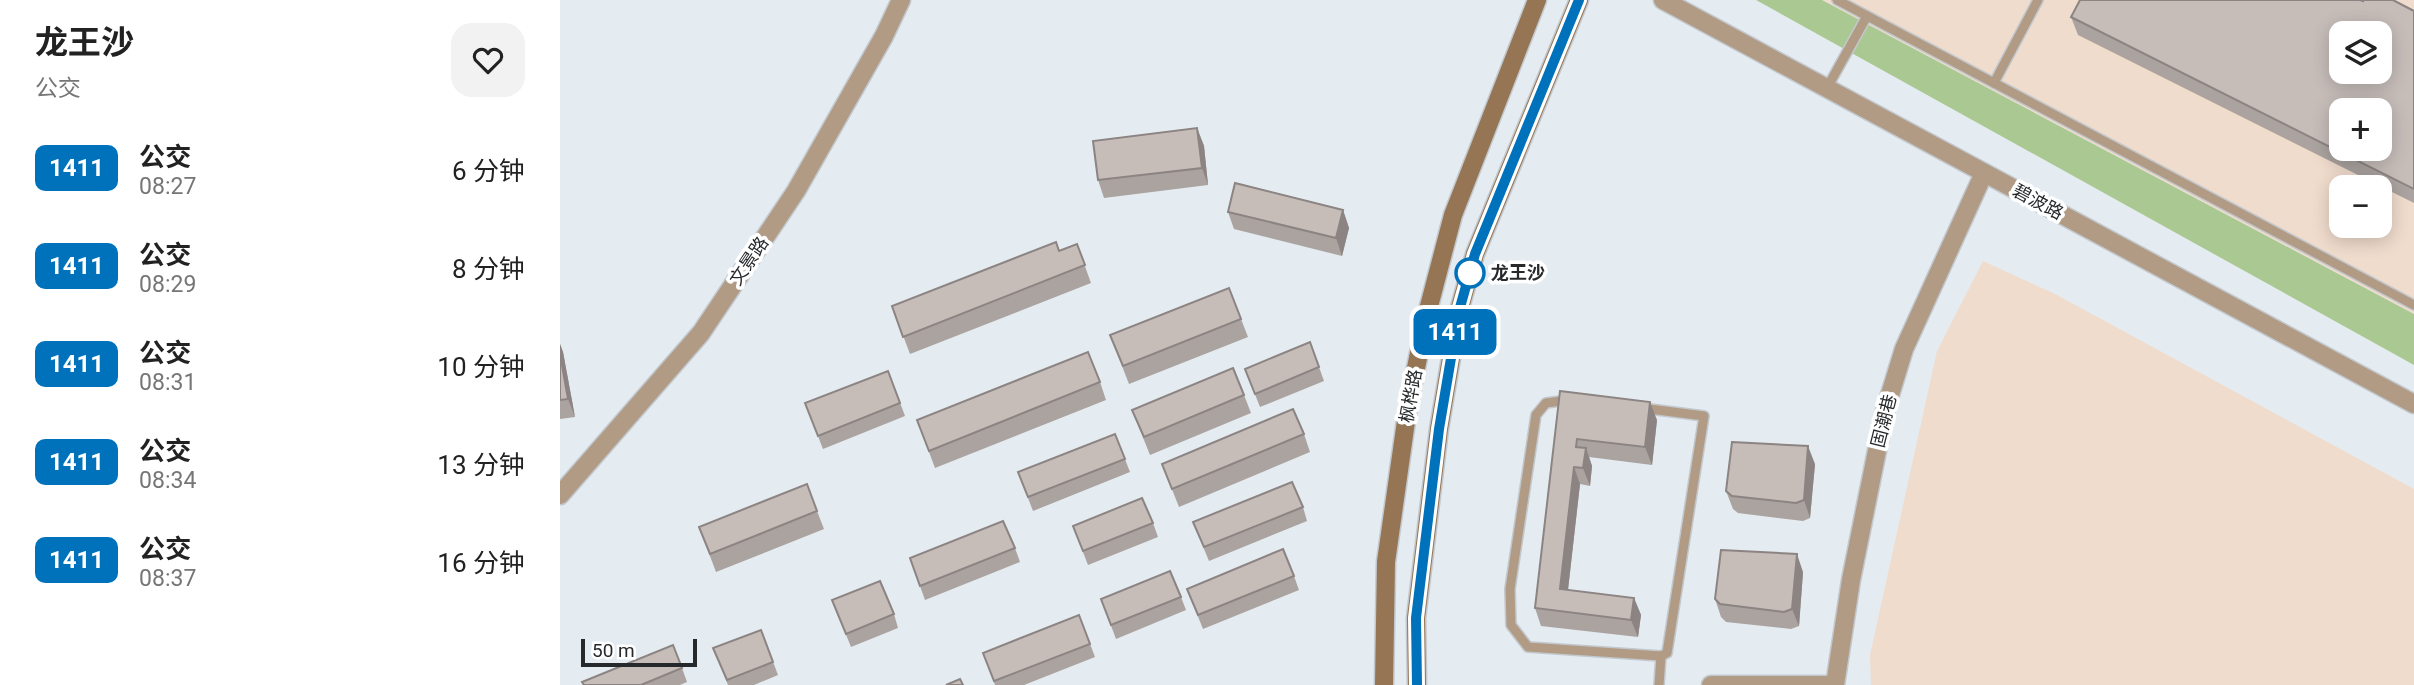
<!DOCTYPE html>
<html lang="zh">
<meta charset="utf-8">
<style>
:root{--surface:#fff;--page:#f2f2f2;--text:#222;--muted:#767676}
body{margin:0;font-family:Roboto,"Noto Sans SC",sans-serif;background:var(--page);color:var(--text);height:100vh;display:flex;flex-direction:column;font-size:26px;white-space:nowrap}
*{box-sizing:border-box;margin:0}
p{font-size:23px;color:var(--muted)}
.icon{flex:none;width:38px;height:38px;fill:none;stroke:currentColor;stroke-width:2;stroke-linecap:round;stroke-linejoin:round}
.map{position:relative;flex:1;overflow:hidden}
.details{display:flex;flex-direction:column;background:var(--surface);width:560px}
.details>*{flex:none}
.badge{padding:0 14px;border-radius:10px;font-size:24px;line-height:46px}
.controls{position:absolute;left:1769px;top:21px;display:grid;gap:14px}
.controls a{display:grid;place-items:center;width:63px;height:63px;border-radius:14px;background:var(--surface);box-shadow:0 4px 18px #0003;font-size:35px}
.scale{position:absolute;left:21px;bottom:18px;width:116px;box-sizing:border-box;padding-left:7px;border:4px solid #26292b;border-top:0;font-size:19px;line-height:24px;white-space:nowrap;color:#26292b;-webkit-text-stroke:5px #fff;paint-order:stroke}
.map>.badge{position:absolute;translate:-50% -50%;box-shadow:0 0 0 4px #fff}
.round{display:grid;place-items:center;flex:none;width:74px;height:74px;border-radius:21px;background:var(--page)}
.overview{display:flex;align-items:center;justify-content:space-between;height:119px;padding:0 35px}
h1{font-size:33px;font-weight:700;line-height:52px}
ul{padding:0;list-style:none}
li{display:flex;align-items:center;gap:21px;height:98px;padding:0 35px}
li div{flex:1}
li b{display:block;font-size:26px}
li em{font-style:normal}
li .badge{min-width:77px;font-weight:700;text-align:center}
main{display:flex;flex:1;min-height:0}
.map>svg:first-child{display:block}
</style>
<main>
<section class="details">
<div class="overview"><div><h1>龙王沙</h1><p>公交</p></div><a class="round"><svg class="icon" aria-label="heart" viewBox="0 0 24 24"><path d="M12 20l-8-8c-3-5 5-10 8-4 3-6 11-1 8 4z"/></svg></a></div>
<ul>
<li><span class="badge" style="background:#0072bc;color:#fff">1411</span><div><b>公交</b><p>08:27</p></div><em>6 分钟</em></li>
<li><span class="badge" style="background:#0072bc;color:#fff">1411</span><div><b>公交</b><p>08:29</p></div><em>8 分钟</em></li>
<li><span class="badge" style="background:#0072bc;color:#fff">1411</span><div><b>公交</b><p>08:31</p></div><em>10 分钟</em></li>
<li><span class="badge" style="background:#0072bc;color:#fff">1411</span><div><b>公交</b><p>08:34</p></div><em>13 分钟</em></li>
<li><span class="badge" style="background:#0072bc;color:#fff">1411</span><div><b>公交</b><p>08:37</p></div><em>16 分钟</em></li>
</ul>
</section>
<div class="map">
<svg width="1854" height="685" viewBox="0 0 1854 685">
<rect width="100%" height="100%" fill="#e4ebf1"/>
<!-- commercial -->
<g fill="#f0dccd" fill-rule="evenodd">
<path d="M1262,0H1854V314ZM1782,33H1820V72H1782ZM1782,110H1820V149H1782ZM1782,187H1820V226H1782Z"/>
<polygon points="1423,261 1495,294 1854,489 1854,685 1311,685 1310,655 1377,351"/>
</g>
<!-- green -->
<polygon fill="#aac992" points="1196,0 1262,0 1854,314 1854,365"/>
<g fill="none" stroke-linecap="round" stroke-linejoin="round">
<!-- service casing -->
<g stroke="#c2c8cd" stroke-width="12">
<g id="service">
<polyline points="1277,0 1854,305"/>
<polyline points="1434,83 1478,0"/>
<polyline points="1267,88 1307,16"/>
<polyline points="1009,400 986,403 976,415 950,589 951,625 968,647 1101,656"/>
<polyline points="1082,408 1144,416 1107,653 1101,656 1099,685"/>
</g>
</g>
<!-- minor casing -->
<g stroke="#c2c8cd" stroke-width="21">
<polyline id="minor" points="1151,685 1275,685"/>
</g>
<!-- tertiary casing -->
<g stroke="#c2c8cd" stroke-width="21">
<g id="tertiary">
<polyline points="1103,0 1854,404"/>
<polyline points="0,495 141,333 236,191 324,36 341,0"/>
<polyline points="1275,685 1291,580 1325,411 1344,349 1424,173"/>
</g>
</g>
<!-- secondary casing -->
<g stroke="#c2c8cd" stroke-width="21">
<g id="secondary">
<polyline points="824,685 826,562 848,407 867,314 893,215 977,0"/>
<polyline points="857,685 856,618 879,429 899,311 915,254 1019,0"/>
</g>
</g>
<!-- service -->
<use href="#service" stroke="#b19b85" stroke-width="9"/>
<!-- minor -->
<use href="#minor" stroke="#b19b85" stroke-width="18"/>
<!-- tertiary -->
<use href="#tertiary" stroke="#b19b85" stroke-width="18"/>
<!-- secondary -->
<use href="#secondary" stroke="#957554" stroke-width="18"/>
</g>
<!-- wall -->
<g fill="#aaa39f">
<polygon points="1854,11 1854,203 1518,35 1511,17"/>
<polygon points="637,128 644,146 648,185 544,198 538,180"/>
<polygon points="783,210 789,228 782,256 674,229 668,212"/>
<polygon points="517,244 531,283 350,354 332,306 499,251"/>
<polygon points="681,319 688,337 569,384 550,335"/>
<polygon points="750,342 764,381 700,407 685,369"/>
<polygon points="0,344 3,352 15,417 0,419"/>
<polygon points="328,371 345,416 263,449 245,403"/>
<polygon points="540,382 546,400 375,468 357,420"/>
<polygon points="1000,391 1097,420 1092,465 1029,457 1032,466 1030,486 1020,484 1008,590 1074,598 1081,615 1078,637 981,626 975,608"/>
<polygon points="684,395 691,413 590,455 572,410"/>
<polygon points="555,434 570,472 473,511 458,472"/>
<polygon points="744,434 750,452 619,507 602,464"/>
<polygon points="1255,464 1250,518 1243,521 1178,513 1173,509 1166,491"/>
<polygon points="743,507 747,521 649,561 633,522"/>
<polygon points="257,511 264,529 156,572 139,527"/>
<polygon points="593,523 598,537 528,565 513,526"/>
<polygon points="455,548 460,562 365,600 350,558"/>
<polygon points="1243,572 1239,626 1231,629 1166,622 1161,617 1155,599"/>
<polygon points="734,576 739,590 643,629 627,589"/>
<polygon points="621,597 626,610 556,639 541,599"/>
<polygon points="272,600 334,614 338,628 291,647"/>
<polygon points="519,615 535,657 464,685 435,685 423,653"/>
<polygon points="201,630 218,675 194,685 168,685 153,648"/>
<polygon points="122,668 127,682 120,685 23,685"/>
</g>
<!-- shaded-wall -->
<g fill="#8b8482">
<polygon points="637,128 644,146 648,185 642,168"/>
<polygon points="783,210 789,228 782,256 776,238"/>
<polygon points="0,344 3,352 15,417 8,399 0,354"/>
<polygon points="1090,402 1097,420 1092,465 1085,447"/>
<polygon points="1248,446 1255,464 1250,518 1244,500"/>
<polygon points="1026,448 1032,466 1030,486 1023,468"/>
<polygon points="1014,467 1020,484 1006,607 1000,589"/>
<polygon points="1237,554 1243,572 1239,626 1232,609"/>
<polygon points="1074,598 1081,615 1078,637 1071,620"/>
</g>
<!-- building -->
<g fill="#c6bdb9" stroke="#8b8482" stroke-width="2" fill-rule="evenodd">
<path d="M1520,0H1800L1803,1V0H1833L1854,11V189L1511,17ZM1782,33H1820V72H1782ZM1782,110H1820V149H1782Z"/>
<polygon points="637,128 642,168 538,180 533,141"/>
<polygon points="675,183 783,210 776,238 668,212"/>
<polygon points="496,242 499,251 517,244 525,265 343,337 332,306"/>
<polygon points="669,288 681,319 563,366 550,335"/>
<polygon points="750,342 759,367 695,394 685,369"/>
<polygon points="528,352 540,382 369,451 357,420"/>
<polygon points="0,354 8,399 0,400"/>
<polygon points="673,368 684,395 584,437 572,410"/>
<polygon points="328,371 340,403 258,436 245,403"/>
<polygon points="1000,391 1090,402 1085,447 1017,439 1016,447 1026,448 1023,468 1014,467 1000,589 1074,598 1071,620 975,608"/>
<polygon points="733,409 744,434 612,489 602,464"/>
<polygon points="555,434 565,459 468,497 458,472"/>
<polygon points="1172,442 1248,446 1244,500 1236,503 1172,496 1166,491"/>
<polygon points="732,482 743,507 644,547 633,522"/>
<polygon points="247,484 257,511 150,554 139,527"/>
<polygon points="582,498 593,523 523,551 513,526"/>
<polygon points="443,521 455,548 360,586 350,558"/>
<polygon points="723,549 734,576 638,615 627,589"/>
<polygon points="1161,550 1237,554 1232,609 1224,612 1160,604 1155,599"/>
<polygon points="610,571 621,597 551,625 541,599"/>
<polygon points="320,581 334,614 286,634 272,600"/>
<polygon points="519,615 530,644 434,681 423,653"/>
<polygon points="201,630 213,662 167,680 153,648"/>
<polygon points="113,645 122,668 81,685 24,685 22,682"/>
<polygon points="400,679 403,685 386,685"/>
</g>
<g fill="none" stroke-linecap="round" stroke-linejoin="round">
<!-- line casing -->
<g stroke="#fff" stroke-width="16">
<polyline id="line" points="857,685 856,618 879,429 899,311 915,254 1019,0"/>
</g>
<!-- line -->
<use href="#line" stroke="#0072bc" stroke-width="10"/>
</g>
<!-- markers -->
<circle fill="#fff" stroke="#0072bc" stroke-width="3.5" cx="910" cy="273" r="14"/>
<g text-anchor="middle" stroke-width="7" stroke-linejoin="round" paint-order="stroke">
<!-- street labels -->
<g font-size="18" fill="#26292b" stroke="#fff">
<text transform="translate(1478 202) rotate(28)" y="6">碧波路</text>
<text transform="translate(189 261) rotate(-56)" y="6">文景路</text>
<text transform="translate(851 396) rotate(-80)" y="6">枫桦路</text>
<text transform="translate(1324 421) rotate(-76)" y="6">固潮巷</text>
</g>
<!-- stop labels -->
<g font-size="18" font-weight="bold" fill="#26292b" stroke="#fff" text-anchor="start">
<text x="931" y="279">龙王沙</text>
</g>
</g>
</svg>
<div class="controls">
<a><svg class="icon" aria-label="layers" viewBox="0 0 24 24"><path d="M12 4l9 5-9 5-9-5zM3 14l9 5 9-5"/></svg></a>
<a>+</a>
<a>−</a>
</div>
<div class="scale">50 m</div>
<b class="badge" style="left:895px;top:332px;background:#0072bc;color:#fff">1411</b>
</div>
</main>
